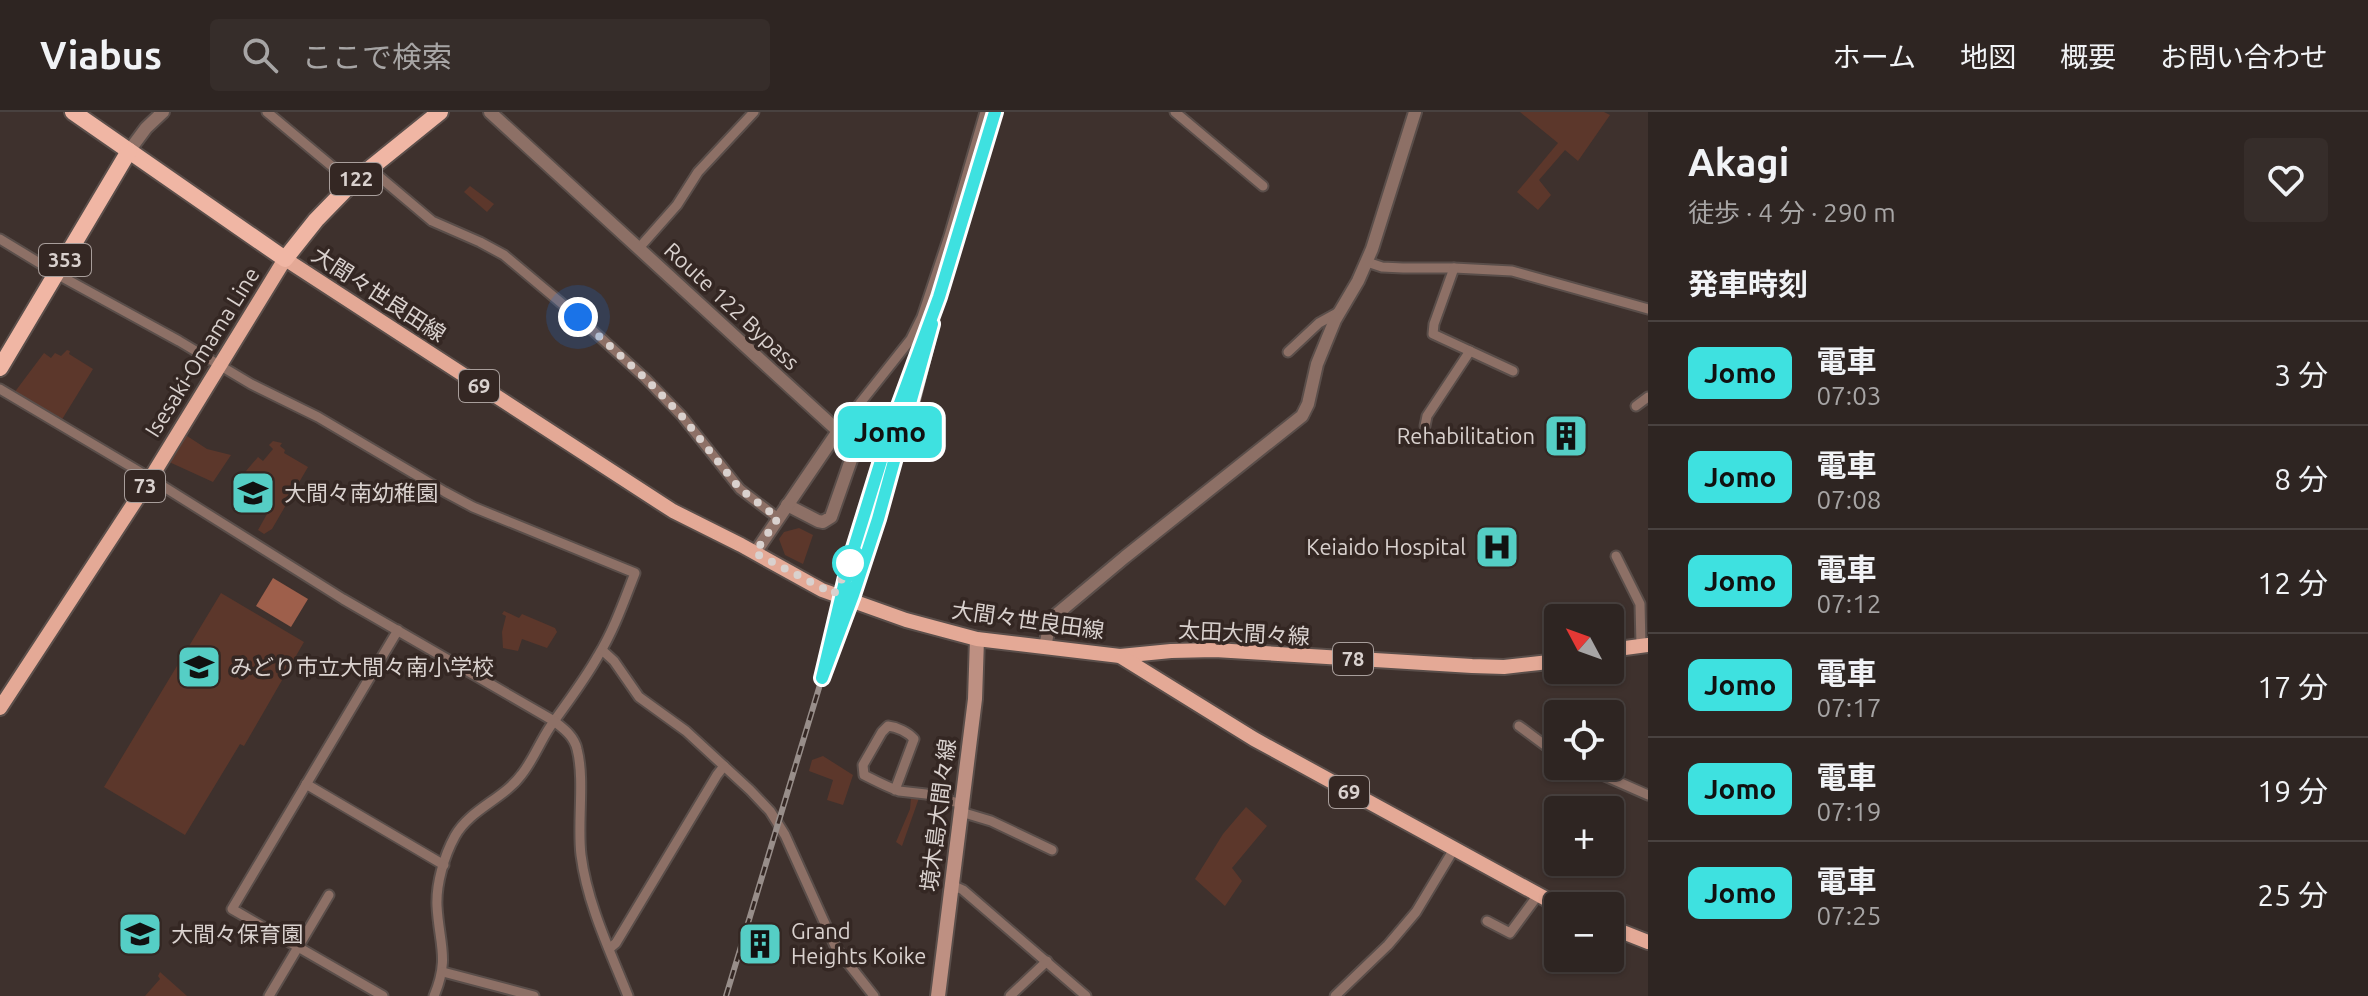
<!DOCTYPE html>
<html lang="ja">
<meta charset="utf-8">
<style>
:root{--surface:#2e2522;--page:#362d2a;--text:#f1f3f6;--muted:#a7a5a5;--line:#494240}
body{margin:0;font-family:Ubuntu,"Noto Sans JP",sans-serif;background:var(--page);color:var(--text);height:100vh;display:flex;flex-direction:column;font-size:30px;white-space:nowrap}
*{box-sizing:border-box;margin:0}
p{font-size:26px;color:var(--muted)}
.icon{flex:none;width:44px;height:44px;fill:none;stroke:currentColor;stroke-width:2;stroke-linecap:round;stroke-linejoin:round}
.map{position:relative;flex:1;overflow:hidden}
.side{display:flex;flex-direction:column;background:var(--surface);width:720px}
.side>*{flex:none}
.badge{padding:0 16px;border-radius:12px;font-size:28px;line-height:52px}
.needle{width:52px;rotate:311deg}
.fabs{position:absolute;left:1544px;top:492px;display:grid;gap:16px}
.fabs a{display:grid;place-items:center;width:80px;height:80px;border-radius:8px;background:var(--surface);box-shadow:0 2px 6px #0004,0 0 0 2px var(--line);font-size:40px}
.you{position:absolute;width:40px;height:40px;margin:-20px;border:6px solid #fff;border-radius:50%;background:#1a73e8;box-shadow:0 0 0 12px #1a73e833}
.map>.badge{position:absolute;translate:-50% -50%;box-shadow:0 0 0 4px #fff}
h2{padding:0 40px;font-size:30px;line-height:72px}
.round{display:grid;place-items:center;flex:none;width:84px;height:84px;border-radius:8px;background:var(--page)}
.summary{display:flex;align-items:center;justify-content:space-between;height:136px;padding:0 40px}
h1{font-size:38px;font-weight:600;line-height:60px}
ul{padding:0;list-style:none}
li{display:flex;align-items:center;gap:24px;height:104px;padding:0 40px;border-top:2px solid var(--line)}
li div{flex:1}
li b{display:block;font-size:30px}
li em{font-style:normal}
li .badge{min-width:88px;font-weight:700;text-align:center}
header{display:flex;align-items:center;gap:48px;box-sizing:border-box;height:112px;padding:0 40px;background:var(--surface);border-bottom:2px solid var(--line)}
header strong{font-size:38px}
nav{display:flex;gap:44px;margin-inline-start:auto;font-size:28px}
.search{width:560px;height:72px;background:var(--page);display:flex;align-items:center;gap:20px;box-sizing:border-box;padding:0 28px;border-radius:8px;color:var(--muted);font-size:30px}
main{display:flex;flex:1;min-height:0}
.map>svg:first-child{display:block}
</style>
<header>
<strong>Viabus</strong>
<div class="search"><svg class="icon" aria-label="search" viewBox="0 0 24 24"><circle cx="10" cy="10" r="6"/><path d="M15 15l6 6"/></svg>ここで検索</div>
<nav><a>ホーム</a><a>地図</a><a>概要</a><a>お問い合わせ</a></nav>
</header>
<main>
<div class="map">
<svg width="1648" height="884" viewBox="0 0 1648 884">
<rect width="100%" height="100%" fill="#3e312d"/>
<!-- green -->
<g fill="#5c372b">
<polygon points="1520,0 1604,0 1610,3 1578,49 1565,38 1539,68 1551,83 1538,98 1517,80 1558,31"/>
<polygon points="470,74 494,92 487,100 464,80"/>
<polygon points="67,238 70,239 69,242 93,257 61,309 14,281 44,241 51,246 55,241 61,244"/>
<polygon points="184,322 207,337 231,343 213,370 167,349"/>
<polygon points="273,329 282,331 280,334 285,338 284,341 308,355 272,417 264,422 258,418 267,402 235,382 234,379 246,359 258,345 263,349 273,337 269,333"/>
<polygon points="799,416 813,423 803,452 785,443 779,427 784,420"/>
<polygon points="221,481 304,530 244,634 240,632 185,723 104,675"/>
<polygon points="504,499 519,506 522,502 555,516 557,520 547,536 522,527 518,539 503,536 502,520 506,504 502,502"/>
<polygon points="823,644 853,663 843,693 827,688 833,668 809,659 812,648"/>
<polygon points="911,686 919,686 902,734 896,730 910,697"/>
<polygon points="1246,695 1267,714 1232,756 1242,769 1225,794 1195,767 1223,722"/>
<polygon points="160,860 187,884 145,884 160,867 158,864"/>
</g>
<!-- water -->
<polygon fill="#9e5f4b" points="273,466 308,487 291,515 256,494"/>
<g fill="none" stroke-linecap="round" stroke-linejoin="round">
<!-- minor casing -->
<g stroke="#5a4e4a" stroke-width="13">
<g id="minor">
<polyline points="267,0 352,71"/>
<polyline points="1175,0 1263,74"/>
<polyline points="369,56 432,109 480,130 504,143 578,205 646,267 681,303 740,377 778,406"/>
<path d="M0,127L64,166L179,229L251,272L318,305L445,380L473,395L635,461C624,489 614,518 598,544C584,569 566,592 550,615C540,630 533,648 522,662C504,687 470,697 455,724C444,744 436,772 437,794C439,832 450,846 434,884"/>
<polyline points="639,136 677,93 698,60 754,0"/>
<polyline points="1367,150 1382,155 1403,156 1454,156 1512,159 1648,197"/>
<polyline points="1454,156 1434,212 1433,222 1513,259"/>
<polyline points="1288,240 1319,211 1339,200"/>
<path d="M0,277L145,363L343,487L554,609C564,617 574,624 577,637C585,668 577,711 581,743C587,791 610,839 628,884"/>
<polyline points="1636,294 1648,285"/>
<polyline points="1425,314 1427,304 1470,239"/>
<polyline points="838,319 911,227 922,205 949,124 985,0"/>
<polyline points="1616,444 1640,492 1641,533"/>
<polyline points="602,538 614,549 639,585 686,619 750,678 770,699 785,723 836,836 874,884"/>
<polyline points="1519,614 1558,643"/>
<polyline points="1582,654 1648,683"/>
<polyline points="306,672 444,753"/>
<path d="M895,678L914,627C908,620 897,615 888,614L882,620L863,653L864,663C876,669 887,675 899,679L926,682L962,692"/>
<polyline points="961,700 991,709 1052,738"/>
<polyline points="952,773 963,778 1086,884"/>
<polyline points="1487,809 1510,821 1538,783"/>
<polyline points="610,836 616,831 717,663 724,654"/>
<polyline points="443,860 534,884"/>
<polyline points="269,884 329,783"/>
<polyline points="383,884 232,797 398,518"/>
<polyline points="1010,884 1047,849"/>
<polyline points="1335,884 1388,833 1416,800 1454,737"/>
</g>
</g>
<!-- tertiary casing -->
<g stroke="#5a4e4a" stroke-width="16">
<g id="tertiary">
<polyline points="490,0 849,329 853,334 852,345 831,405 823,410 818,409 787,393"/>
<polyline points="129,39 146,16 163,0"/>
<polyline points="755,441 838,319"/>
<polyline points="1045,535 1049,515 1057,502 1125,445 1302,304 1308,292 1317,252 1335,208 1358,169 1372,137 1415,0"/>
</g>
</g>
<!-- secondary casing -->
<g stroke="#5a4e4a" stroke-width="18">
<polyline id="secondary" points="938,884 975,587 977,527"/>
</g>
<!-- primary casing -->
<g stroke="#5a4e4a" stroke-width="18">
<g id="primary">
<polyline points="1610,538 1648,533"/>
<polyline points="1120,544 1171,539 1215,538 1472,554 1504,555 1558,549"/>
<polyline points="0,596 155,359 285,147 673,399 741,433 822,478 906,508 977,527 1120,544 1254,627 1559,794"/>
<polyline points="1610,815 1648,830"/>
</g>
</g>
<!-- trunk casing -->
<g stroke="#5a4e4a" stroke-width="20">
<g id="trunk">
<polyline points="73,0 285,147 316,108 352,71 440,0"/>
<polyline points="0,256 129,39"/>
</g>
</g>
<!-- minor -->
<use href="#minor" stroke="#8d7066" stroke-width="9"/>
<!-- tertiary -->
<use href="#tertiary" stroke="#8d7066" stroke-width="12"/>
<!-- secondary -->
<use href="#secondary" stroke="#be9082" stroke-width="14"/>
<!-- primary -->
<use href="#primary" stroke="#e4a996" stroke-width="14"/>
<!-- trunk -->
<use href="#trunk" stroke="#f0b6a4" stroke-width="16"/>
<!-- rail casing -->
<g stroke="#988e8a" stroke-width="6">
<g id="rail">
<polyline points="936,196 995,0"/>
<polyline points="911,315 936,218"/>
<polyline points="848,499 878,407 908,300"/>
<polyline points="726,884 822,566 849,452 893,310 939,185"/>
</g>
</g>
<!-- rail -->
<use href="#rail" stroke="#342723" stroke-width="3" stroke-dasharray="9" stroke-linecap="butt"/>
</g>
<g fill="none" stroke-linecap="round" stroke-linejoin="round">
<!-- line casing -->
<g stroke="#fff" stroke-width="18">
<polyline id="line" points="932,212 878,407 853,483 822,566 849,452 893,310 939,185 995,0"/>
</g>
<!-- line -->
<use href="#line" stroke="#3ee1e0" stroke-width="12"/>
<!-- walk -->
<polyline stroke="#d9d1ce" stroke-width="8" stroke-dasharray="0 14.4" points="578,205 646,267 681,303 740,377 778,406 755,441 834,482 850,451"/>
</g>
<!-- icons -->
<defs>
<g id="building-square" transform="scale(2.3)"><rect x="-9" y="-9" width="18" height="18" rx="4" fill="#55cec5" stroke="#342723"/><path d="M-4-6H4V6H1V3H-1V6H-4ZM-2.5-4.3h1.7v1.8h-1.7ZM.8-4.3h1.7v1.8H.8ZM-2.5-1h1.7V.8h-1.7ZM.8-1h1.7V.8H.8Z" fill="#111"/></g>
<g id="school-square" transform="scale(2.3)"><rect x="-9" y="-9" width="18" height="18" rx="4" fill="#55cec5" stroke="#342723"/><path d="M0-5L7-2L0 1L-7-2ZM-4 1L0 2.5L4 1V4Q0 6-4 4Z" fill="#111"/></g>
<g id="hospital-square" transform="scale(2.3)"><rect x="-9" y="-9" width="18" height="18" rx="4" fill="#55cec5" stroke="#342723"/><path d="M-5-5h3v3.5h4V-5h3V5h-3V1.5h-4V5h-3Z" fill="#111"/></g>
</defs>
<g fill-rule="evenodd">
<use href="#building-square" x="1566" y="324"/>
<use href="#school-square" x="253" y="381"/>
<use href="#hospital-square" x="1497" y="435"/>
<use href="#school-square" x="199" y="555"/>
<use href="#school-square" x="140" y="822"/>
<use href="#building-square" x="760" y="832"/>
</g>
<!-- markers -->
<circle fill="#fff" stroke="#3ee1e0" stroke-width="4" cx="850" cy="451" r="16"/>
<g text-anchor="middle" stroke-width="7" stroke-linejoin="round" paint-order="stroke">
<!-- shield labels -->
<g fill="#342723" stroke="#a89e9b" stroke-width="2">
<rect x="330" y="51" width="52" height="32" rx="6"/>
<rect x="39" y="132" width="52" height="32" rx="6"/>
<rect x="459" y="258" width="40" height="32" rx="6"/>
<rect x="125" y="358" width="40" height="32" rx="6"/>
<rect x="1333" y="531" width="40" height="32" rx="6"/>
<rect x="1329" y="664" width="40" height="32" rx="6"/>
</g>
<g font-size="20" font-weight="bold" fill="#d9d1ce">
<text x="356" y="74">122</text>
<text x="65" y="155">353</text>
<text x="479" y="281">69</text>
<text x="145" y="381">73</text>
<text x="1353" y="554">78</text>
<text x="1349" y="687">69</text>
</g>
<!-- street labels -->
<g font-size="22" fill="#d9d1ce" stroke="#342723">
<text transform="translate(379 182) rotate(33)" y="8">大間々世良田線</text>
<text transform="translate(732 194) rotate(43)" y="8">Route 122 Bypass</text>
<text transform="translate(202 240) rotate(-58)" y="8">Isesaki-Omama Line</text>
<text transform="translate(1028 508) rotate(8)" y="8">大間々世良田線</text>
<text transform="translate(1244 521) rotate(3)" y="8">太田大間々線</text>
<text transform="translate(938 703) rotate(-83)" y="8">境木島大間々線</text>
</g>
<!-- poi labels -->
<g font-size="22" fill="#d9d1ce" stroke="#342723" text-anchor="start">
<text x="1535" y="332" text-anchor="end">Rehabilitation</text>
<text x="284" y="389">大間々南幼稚園</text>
<text x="1466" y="443" text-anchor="end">Keiaido Hospital</text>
<text x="230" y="563">みどり市立大間々南小学校</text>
<text x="791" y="827">Grand<tspan x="791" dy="25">Heights Koike</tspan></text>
<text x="171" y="830">大間々保育園</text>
</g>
</g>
</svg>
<div class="fabs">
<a><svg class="needle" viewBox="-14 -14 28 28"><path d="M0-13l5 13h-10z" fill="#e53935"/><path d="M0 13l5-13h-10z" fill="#a7a5a5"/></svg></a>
<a><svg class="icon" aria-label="locate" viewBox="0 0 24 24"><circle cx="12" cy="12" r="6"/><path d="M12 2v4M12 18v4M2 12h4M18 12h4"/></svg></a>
<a>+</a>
<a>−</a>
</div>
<div class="you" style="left:578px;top:205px"></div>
<b class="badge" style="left:890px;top:320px;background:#3ee1e0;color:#111">Jomo</b>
</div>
<section class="side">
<div class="summary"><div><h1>Akagi</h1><p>徒歩 · 4 分 · 290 m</p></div><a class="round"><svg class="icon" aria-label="heart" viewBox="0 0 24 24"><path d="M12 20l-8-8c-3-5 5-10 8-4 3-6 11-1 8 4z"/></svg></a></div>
<h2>発車時刻</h2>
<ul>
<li><span class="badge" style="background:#3ee1e0;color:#111">Jomo</span><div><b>電車</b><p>07:03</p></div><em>3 分</em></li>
<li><span class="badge" style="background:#3ee1e0;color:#111">Jomo</span><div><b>電車</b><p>07:08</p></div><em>8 分</em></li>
<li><span class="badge" style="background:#3ee1e0;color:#111">Jomo</span><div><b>電車</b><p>07:12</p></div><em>12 分</em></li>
<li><span class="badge" style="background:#3ee1e0;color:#111">Jomo</span><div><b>電車</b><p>07:17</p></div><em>17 分</em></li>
<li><span class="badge" style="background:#3ee1e0;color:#111">Jomo</span><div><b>電車</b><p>07:19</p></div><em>19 分</em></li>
<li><span class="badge" style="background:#3ee1e0;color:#111">Jomo</span><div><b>電車</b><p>07:25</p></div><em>25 分</em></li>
</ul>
</section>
</main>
